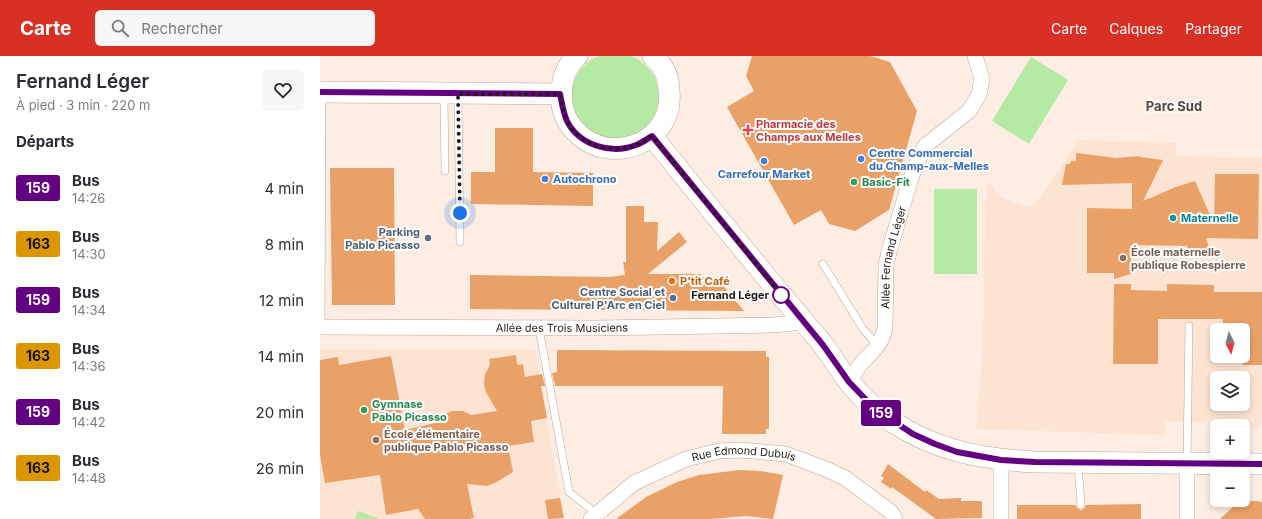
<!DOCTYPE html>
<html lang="fr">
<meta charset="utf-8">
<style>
:root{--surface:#fff;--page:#f7f7f7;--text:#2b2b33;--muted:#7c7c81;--accent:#d93025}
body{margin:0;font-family:Inter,sans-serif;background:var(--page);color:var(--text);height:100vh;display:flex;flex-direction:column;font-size:15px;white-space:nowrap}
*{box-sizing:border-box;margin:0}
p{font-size:13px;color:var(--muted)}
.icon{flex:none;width:22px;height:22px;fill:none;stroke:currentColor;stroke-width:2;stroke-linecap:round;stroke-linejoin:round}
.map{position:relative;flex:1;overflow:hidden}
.details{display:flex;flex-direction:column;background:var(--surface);width:320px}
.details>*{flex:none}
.badge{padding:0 8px;border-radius:3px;font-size:14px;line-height:26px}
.needle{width:26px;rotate:174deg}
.buttons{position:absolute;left:890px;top:267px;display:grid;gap:8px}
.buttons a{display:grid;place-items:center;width:40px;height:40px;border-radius:6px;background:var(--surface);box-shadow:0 2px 6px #0003;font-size:20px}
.you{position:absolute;width:20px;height:20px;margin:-10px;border:3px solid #fff;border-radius:50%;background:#1a73e8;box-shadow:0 0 0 6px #1a73e833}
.map>.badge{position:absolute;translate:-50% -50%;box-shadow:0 0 0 2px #fff}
h2{padding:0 16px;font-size:15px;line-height:36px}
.round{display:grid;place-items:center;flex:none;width:42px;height:42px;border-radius:6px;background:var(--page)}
.overview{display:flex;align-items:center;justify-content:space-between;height:68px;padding:0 16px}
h1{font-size:19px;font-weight:600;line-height:30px}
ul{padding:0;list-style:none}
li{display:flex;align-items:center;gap:12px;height:56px;padding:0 16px}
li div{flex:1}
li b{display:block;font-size:15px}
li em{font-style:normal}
li .badge{min-width:44px;font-weight:700;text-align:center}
header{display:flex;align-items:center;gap:24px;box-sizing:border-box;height:56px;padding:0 20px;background:var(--accent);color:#fff}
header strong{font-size:19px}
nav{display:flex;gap:22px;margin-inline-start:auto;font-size:14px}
.search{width:280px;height:36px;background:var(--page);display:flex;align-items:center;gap:10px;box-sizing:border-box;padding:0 14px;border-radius:6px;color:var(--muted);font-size:15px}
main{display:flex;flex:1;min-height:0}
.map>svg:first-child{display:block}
</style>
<header>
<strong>Carte</strong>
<div class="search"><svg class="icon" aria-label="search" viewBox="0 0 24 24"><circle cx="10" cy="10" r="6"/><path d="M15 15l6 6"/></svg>Rechercher</div>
<nav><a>Carte</a><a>Calques</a><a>Partager</a></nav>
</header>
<main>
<section class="details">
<div class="overview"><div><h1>Fernand Léger</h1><p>À pied · 3 min · 220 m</p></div><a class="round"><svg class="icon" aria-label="heart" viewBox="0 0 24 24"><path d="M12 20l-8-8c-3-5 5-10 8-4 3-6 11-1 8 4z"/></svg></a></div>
<h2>Départs</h2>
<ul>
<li><span class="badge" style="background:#640082;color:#fff">159</span><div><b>Bus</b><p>14:26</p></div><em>4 min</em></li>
<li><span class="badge" style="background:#dc9600;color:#111">163</span><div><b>Bus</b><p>14:30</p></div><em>8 min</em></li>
<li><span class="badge" style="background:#640082;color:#fff">159</span><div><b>Bus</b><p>14:34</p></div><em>12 min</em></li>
<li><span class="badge" style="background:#dc9600;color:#111">163</span><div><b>Bus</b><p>14:36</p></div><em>14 min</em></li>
<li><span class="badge" style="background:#640082;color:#fff">159</span><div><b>Bus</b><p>14:42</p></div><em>20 min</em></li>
<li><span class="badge" style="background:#dc9600;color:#111">163</span><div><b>Bus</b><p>14:48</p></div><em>26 min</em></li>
</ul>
</section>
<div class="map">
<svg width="942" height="463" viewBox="0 0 942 463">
<rect width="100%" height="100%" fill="#fdede2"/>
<!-- built -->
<g fill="#fde3d1" fill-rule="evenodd">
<path d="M759,84L856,87V100L942,102V367L937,371L923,375V370H899V366L845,365V379L656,373L661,319L664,253L665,143L668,141L666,130L672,128L677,139L707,152L716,148ZM897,274H923V300H897ZM897,322H923V348H897Z"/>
<polygon points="0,293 215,294 244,463 0,463"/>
</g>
<!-- green -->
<g fill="#b4eaa4">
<circle cx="295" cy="41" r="44"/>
<polygon points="711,1 748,24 709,88 672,65"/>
<rect x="614" y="133" width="43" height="85"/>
<polygon points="38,455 60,463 35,463"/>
</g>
<!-- building -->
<g fill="#eaa167">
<polygon points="432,0 550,0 570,6 597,55 569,154 535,175 509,168 501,154 474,169 407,51 434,35 426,20"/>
<polygon points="175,72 213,72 213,116 273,117 273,150 151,148 151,116 175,116"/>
<polygon points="756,97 796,102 820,100 820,101 843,104 823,145 856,131 875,125 894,168 895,118 939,118 938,183 886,182 891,196 871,202 867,190 811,189 811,218 794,223 794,217 767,217 767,152 812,153 812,127 742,129 746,108 750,108 751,105 756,105"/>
<polygon points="10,112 74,112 75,249 12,249"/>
<polygon points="306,150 324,150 324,166 338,166 337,195 359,176 367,186 328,218 381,218 381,221 396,221 424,255 150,253 150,219 290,221 305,219 303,206 306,206"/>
<polygon points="794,228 811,228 811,234 847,235 847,228 894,229 894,236 942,236 942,309 923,309 923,274 902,274 903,263 838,263 838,308 793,308"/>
<polygon points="237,294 446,295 446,301 449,301 449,373 446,373 446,378 402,378 403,330 235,330 232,317 237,316"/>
<polygon points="196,299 197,309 203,308 205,321 222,318 225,330 221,330 227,362 211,365 214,386 188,390 193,416 175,427 167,430 147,428 154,462 151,462 151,463 105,463 98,453 66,459 60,419 5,427 0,399 0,304 18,301 19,309 71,300 85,374 115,367 123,359 132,355 143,355 151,359 177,355 166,336 164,328 165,318 170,309 169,303"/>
<polygon points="568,408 605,436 606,434 619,443 641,442 641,445 662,445 662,462 616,463 572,431 571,433 561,426 564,422 561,420"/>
<polygon points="419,414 440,415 463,419 453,463 426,460 391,463 296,463 326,441 357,426 379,419"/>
<polygon points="240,442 244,462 228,463 225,444"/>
<polygon points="914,445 939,445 939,446 942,446 942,463 900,463 913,451"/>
<polygon points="821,448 821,463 697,463 697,449 756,449 757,452 761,454 764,453 766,449"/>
</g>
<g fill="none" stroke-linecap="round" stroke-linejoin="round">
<!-- lane casing -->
<g stroke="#bea695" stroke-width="8">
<g id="lane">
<polyline points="138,38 140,186"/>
<polyline points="124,40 125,115"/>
<polyline points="503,208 543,273 551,282 557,291"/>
<polyline points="1,271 2,37"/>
<polyline points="219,272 249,436 277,458"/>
<polyline points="867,406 869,270"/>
<polyline points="758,409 761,449"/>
</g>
</g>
<!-- street casing -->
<g stroke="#bea695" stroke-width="16">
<g id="street">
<path id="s1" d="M0,271L277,272L452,269L484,266"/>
<path id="s2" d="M529,326C533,320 536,315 540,309C552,295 561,291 565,272L566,209L570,192L590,125L595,111L605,90L649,55L659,39L662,23L655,0"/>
<polyline points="867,408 867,463"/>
<path id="s3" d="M271,463L314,427L366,403L399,395L420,394L466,398L508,414L525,422L571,456L575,463"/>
<polyline points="681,463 681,404"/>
</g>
</g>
<!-- secondary casing -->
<g stroke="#bea695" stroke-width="22">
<g id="secondary">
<path d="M257,0C244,12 240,30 242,47C243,61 252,74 263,82C288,101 329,94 344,64C349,55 350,45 349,35C349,26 346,16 341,9C339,6 336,3 333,0"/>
<polyline points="0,36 241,38"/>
<path d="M332,80C387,149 443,218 501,286C511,299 519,313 529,326C541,341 556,354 571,365C617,395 661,403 715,406L942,408"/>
</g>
</g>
<!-- lane -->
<use href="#lane" stroke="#fff" stroke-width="7"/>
<!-- street -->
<use href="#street" stroke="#fff" stroke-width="15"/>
<!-- secondary -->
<use href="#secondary" stroke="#fff" stroke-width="21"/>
</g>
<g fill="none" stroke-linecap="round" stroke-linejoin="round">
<!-- line casing -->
<g stroke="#fff" stroke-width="9">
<path id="line" d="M0,36L240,38C242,47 243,56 247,65C259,89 291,99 316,89C322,87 327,83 332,80L503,289L529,326L555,353L593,378L615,388L637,396L681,404L715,406L942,408"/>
</g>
<!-- line -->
<use href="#line" stroke="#640082" stroke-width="6"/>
<!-- walk -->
<path stroke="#231a14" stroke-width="4" stroke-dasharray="0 7.2" d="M140,157L138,38H240C242,47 243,56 247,65C259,89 291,99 316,89C322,87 327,83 332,80L464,242L461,239"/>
</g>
<!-- markers -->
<path fill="#e0444e" stroke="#fefefe" stroke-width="1.5" d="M426 68h4v4h4v4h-4v4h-4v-4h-4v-4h4z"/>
<g fill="#3f7fe0" stroke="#fefefe" stroke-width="1.5">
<circle cx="541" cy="103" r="4"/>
<circle cx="444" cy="105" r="4"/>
<circle cx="225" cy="123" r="4"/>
</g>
<g fill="#2e9e5b" stroke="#fefefe" stroke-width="1.5">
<circle cx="534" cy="126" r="4"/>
<circle cx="44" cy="354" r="4"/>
</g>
<circle fill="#0f9aa8" stroke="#fefefe" stroke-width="1.5" cx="853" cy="162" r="4"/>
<g fill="#5c6f8a" stroke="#fefefe" stroke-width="1.5">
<circle cx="108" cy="182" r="4"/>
<circle cx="353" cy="242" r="4"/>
</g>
<g fill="#8d6e63" stroke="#fefefe" stroke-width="1.5">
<circle cx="803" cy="202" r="4"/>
<circle cx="56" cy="384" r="4"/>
</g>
<circle fill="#e8710a" stroke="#fefefe" stroke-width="1.5" cx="352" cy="225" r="4"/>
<circle fill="#fff" stroke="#640082" stroke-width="2" cx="461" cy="239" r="8"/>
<g text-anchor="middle" stroke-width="4" stroke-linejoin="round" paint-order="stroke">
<!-- health labels -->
<g font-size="11" font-weight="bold" fill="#be3a42" stroke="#fefefe" text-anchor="start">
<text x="436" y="72">Pharmacie des<tspan x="436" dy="13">Champs aux Melles</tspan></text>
</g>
<!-- shop labels -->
<g font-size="11" font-weight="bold" fill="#366cbe" stroke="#fefefe" text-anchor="start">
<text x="549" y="101">Centre Commercial<tspan x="549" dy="13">du Champ-aux-Melles</tspan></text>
<text x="444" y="122" text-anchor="middle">Carrefour Market</text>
<text x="233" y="127">Autochrono</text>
</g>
<!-- leisure labels -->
<g font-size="11" font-weight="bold" fill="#27864d" stroke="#fefefe" text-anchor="start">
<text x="542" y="130">Basic-Fit</text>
<text x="52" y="352">Gymnase<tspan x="52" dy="13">Pablo Picasso</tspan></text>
</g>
<!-- culture labels -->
<g font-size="11" font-weight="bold" fill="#0d838f" stroke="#fefefe" text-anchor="start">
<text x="861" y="166">Maternelle</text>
</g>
<!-- service labels -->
<g font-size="11" font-weight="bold" fill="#4e5e75" stroke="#fefefe" text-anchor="end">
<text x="100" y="180">Parking<tspan x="100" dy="13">Pablo Picasso</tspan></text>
<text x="345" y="240">Centre Social et<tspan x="345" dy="13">Culturel P'Arc en Ciel</tspan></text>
</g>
<!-- education labels -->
<g font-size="11" font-weight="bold" fill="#785e54" stroke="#fefefe" text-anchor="start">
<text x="811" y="200">École maternelle<tspan x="811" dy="13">publique Robespierre</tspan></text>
<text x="64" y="382">École élémentaire<tspan x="64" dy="13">publique Pablo Picasso</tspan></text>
</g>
<!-- street labels -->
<g font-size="11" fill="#231a14" stroke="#fefefe">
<text dy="4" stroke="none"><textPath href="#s2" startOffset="137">Allée Fernand Léger</textPath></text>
<text dy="4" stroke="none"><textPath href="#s1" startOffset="242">Allée des Trois Musiciens</textPath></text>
<text dy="4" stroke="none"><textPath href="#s3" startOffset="172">Rue Edmond Dubuis</textPath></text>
</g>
<!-- food labels -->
<g font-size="11" font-weight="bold" fill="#c56008" stroke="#fefefe" text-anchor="start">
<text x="360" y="229">P'tit Café</text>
</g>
<!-- stop labels -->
<g font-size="11" font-weight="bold" fill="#231a14" stroke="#fefefe" text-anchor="end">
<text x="449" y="243">Fernand Léger</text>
</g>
<!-- quarter labels -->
<g font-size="13" font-weight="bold" fill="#574333" stroke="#fefefe">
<text x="854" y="55">Parc Sud</text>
</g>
</g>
</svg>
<div class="buttons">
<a><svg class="needle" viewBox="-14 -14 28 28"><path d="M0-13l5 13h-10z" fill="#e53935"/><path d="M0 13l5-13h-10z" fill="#7c7c81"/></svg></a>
<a><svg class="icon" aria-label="layers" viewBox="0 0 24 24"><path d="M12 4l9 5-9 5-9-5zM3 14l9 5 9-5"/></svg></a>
<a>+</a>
<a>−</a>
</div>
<div class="you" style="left:140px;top:157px"></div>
<b class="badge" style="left:561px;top:357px;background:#640082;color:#fff">159</b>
</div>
</main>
